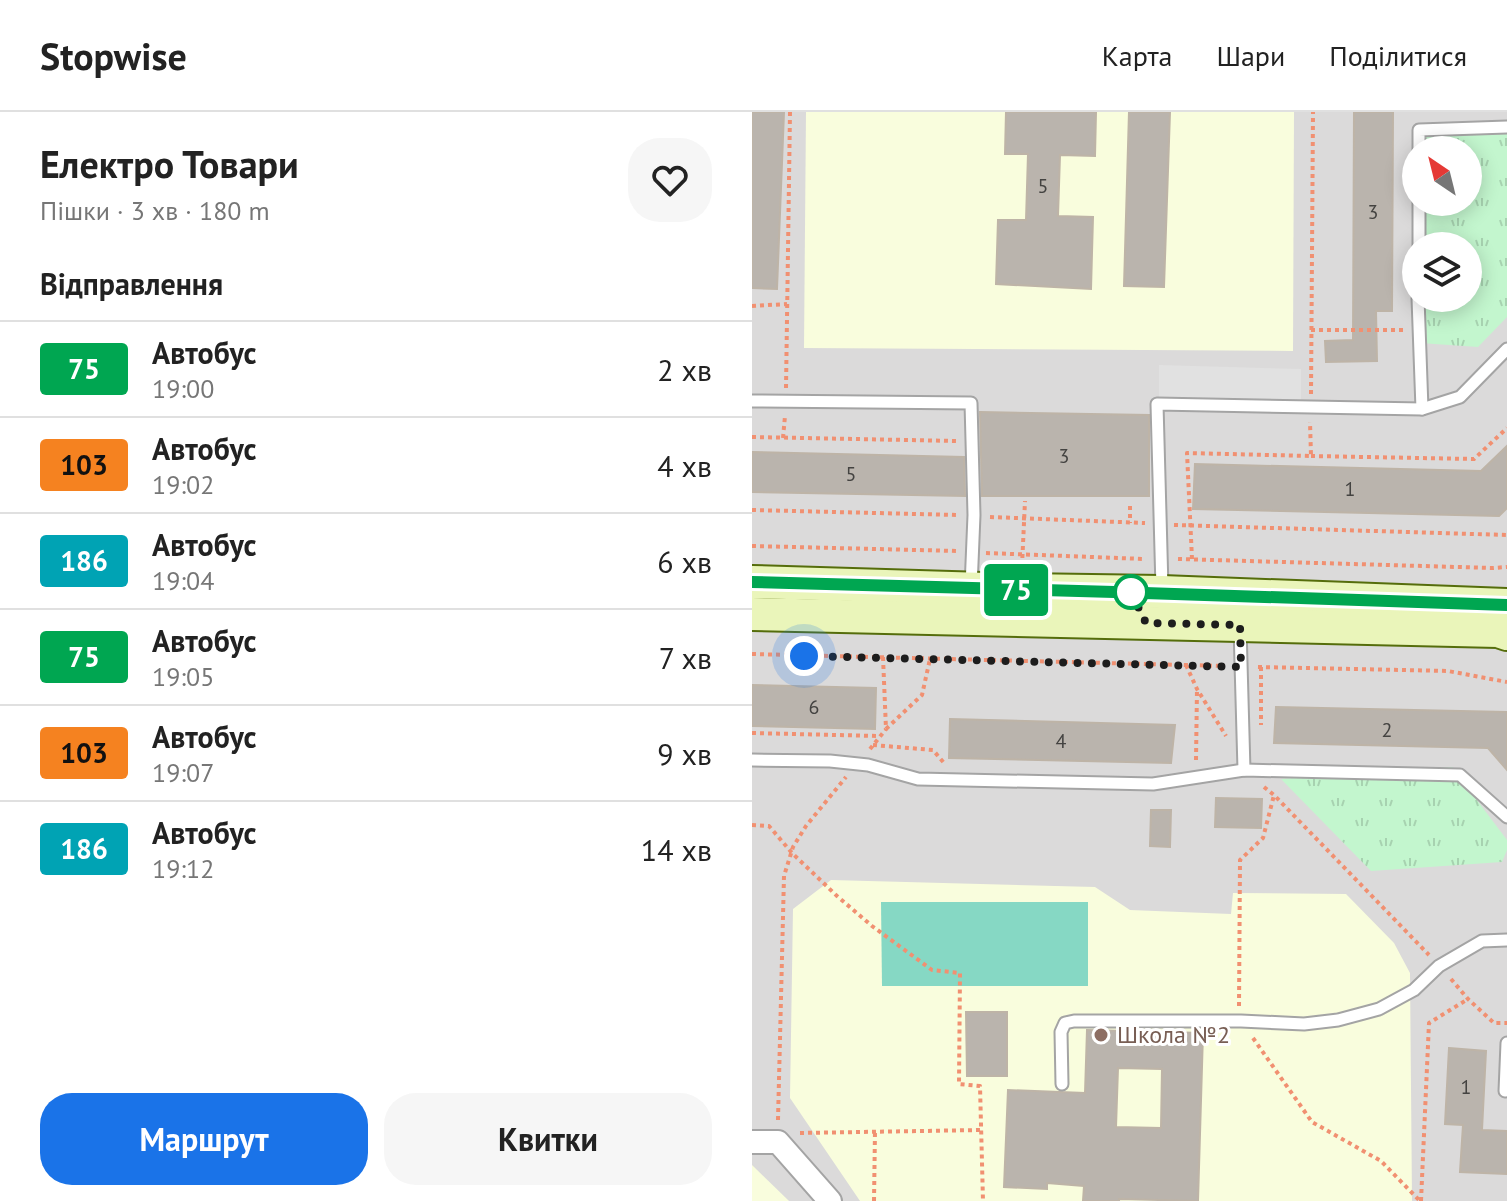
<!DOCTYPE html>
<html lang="uk">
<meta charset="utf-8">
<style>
:root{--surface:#fff;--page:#f6f6f6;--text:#222;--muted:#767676;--line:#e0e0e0;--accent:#1a73e8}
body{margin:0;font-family:"PT Sans",sans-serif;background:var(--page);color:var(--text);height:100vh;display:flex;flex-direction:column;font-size:30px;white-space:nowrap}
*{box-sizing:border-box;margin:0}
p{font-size:26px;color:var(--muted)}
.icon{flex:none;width:44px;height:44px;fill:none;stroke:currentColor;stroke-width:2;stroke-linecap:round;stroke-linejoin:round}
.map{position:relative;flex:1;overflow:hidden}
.drawer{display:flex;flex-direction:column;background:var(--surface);width:752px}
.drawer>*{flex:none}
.badge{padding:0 16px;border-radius:6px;font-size:28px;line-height:52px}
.needle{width:52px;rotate:325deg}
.tools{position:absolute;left:650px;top:24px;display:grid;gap:16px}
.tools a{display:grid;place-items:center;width:80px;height:80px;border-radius:50%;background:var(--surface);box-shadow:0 4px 20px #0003;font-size:40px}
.you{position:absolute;width:40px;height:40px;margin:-20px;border:6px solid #fff;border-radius:50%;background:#1a73e8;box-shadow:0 0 0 12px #1a73e833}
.map>.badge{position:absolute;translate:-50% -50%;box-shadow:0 0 0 4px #fff}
h2{padding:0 40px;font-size:30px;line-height:72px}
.round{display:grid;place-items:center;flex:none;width:84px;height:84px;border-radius:32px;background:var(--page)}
.overview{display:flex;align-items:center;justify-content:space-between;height:136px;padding:0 40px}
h1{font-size:38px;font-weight:600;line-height:60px}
.button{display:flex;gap:16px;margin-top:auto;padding:16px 40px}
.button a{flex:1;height:92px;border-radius:32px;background:var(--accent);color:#fff;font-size:32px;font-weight:600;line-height:92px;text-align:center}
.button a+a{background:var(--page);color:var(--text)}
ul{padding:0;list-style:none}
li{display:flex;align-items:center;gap:24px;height:96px;padding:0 40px;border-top:2px solid var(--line)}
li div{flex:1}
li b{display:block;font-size:30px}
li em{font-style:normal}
li .badge{min-width:88px;font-weight:700;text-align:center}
header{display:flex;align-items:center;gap:48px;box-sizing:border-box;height:112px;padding:0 40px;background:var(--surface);border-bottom:2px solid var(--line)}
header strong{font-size:38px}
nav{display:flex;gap:44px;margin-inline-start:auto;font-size:28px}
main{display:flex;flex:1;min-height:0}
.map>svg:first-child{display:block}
</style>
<header>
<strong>Stopwise</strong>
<nav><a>Карта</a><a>Шари</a><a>Поділитися</a></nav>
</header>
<main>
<section class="drawer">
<div class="overview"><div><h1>Електро Товари</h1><p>Пішки · 3 хв · 180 m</p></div><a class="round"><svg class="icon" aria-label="heart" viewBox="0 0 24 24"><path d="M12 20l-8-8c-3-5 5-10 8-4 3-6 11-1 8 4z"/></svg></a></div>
<h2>Відправлення</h2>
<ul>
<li><span class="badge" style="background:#00a651;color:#fff">75</span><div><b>Автобус</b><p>19:00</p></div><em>2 хв</em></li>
<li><span class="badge" style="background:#f58220;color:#111">103</span><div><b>Автобус</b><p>19:02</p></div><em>4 хв</em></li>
<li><span class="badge" style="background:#00a3b4;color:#fff">186</span><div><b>Автобус</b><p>19:04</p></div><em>6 хв</em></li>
<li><span class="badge" style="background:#00a651;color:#fff">75</span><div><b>Автобус</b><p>19:05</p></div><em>7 хв</em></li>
<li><span class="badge" style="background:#f58220;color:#111">103</span><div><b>Автобус</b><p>19:07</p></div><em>9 хв</em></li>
<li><span class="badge" style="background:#00a3b4;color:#fff">186</span><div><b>Автобус</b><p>19:12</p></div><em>14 хв</em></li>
</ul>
<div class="button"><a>Маршрут</a><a>Квитки</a></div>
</section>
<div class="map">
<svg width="755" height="1089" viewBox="0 0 755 1089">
<defs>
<pattern id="park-tufts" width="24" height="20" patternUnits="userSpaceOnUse" patternTransform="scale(2)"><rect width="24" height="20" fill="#c3f6ce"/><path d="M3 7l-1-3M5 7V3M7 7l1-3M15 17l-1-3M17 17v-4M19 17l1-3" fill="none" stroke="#a7d2b0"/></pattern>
</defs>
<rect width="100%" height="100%" fill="#eeece4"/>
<!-- residential -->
<path fill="#dbdada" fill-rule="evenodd" d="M0,0H755V473L751,533L755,535V1089H0ZM664,38H716V90H664ZM664,134H716V186H664Z"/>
<!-- education -->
<g fill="#f9fddd">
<polygon points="54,0 542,0 541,239 52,236"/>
<polygon points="79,768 343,775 378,798 479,802 481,781 594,782 642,831 658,861 660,1089 108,1089 38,986 41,797"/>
<polygon points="0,1053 37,1089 0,1089"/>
</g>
<!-- park -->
<g fill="url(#park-tufts)">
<polygon points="755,9 755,205 726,235 668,231 667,186 716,186 716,134 666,134 666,90 716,90 716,38 665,38 665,14"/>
<polygon points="700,655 755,728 755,738 750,750 619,759 529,667"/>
</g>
<!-- pitch -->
<polygon fill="#86d8c4" points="129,790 336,790 336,874 130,874"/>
<!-- parking -->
<polygon fill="#e1e1e1" points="407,253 549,257 549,292 407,289"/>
<!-- building -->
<g fill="#bab4ad" stroke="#beb4a7" stroke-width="2" fill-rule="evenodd">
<polygon points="0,0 32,0 25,177 0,176"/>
<polygon points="254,0 344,0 343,44 308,43 306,104 341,105 339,177 244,172 246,108 274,108 276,42 253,42"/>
<polygon points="377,0 418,0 412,175 372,174"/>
<polygon points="602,0 641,0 640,199 624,199 625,249 574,250 573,229 601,228"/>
<polygon points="228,300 397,303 397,384 230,384"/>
<polygon points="755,334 755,396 747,404 441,397 443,352 729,359"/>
<polygon points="0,340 212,345 213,384 0,380"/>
<polygon points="0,573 124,576 123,617 0,614"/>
<polygon points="524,595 755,600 755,658 736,636 522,631"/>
<polygon points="198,607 423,613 419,651 197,646"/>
<polygon points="464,686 510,687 509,716 463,715"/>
<polygon points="399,698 419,698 418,735 398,734"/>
<polygon points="214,900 255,900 255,964 215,964"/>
<path d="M335,918L451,921L446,1089L367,1087V1089H331L332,1074L295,1071V1077L252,1075L256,978L333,981ZM366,956L410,957L409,1016L364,1015Z"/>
<polygon points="697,936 734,939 730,1018 755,1019 755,1062 708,1060 711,1013 693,1012"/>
</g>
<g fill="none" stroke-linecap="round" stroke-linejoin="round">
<!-- lane casing -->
<g stroke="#a4a4a4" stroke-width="15">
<g id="lane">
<polyline points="667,38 667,18 755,15"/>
<polyline points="667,134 667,90"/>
<polyline points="666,186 670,297"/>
<polyline points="0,289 219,291 222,403 219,475"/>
<polyline points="410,476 405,292 670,297 708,285 755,237"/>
<polyline points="488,515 492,658"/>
<polyline points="0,648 78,649 116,653 166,667 401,672 492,658 708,663 755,705"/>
<polyline points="310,972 309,920 313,911 322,909 489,909 552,912 586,908 627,897 662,878 687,854 730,829 755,828"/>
<polyline points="753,979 755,931"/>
</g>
</g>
<!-- street casing -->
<g stroke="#a4a4a4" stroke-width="26">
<polyline id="street" points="0,1030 26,1030 78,1089"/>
</g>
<!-- secondary casing -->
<g stroke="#556d0b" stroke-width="36">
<g id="secondary">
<polyline points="0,470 269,478 410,480 755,493"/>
<polyline points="0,502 746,519 755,522"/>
</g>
</g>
<!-- path -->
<g stroke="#f19071" stroke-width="4" stroke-dasharray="4 4" stroke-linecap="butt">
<polyline points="655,80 655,49"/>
<polyline points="655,176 655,145"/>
<polyline points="0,194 35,192"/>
<polyline points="559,218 652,218"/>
<polyline points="34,276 38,0"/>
<polyline points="559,282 561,0"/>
<polyline points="0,325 206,329"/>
<polyline points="31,326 33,304"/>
<polyline points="559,344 722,347 755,316"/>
<polyline points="378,394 378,411"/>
<polyline points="0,398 206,403"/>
<polyline points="238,405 393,411"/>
<polyline points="422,413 755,423"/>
<polyline points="0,434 206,439"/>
<polyline points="234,441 393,447"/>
<polyline points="426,447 741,456 755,455"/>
<polyline points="440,447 435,341 559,344 558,310"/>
<polyline points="270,454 273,389"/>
<polyline points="0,542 473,554"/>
<polyline points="131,545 134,617 170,583 178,547"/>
<polyline points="434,553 445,577 474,624"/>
<polyline points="506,555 696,559 755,570"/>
<polyline points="509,555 509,613"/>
<polyline points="0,621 127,624"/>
<polyline points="121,633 181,638 192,651"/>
<polyline points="118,637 134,617"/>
<polyline points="444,648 445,577"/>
<polyline points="512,675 522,683 677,843"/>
<polyline points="0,713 17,714 40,741 85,784 120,814 180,858 208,861 207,972 228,974 231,1089"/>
<polyline points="699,867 716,887 742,911 755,911"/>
<polyline points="487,894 488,748 511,726 522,683"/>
<polyline points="501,926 560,1010 629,1049 668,1089"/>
<polyline points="26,1008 32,764 41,735 54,714 94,665"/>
<polyline points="48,1021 229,1018"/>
<polyline points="122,1089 123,1019"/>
<polyline points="669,1089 677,911 716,887"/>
</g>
<!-- lane -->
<use href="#lane" stroke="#fff" stroke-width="11"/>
<!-- street -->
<use href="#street" stroke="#fff" stroke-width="22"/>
<!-- secondary -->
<use href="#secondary" stroke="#eaf5ba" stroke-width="32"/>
</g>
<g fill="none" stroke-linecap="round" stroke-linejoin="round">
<!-- line casing -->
<g stroke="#fff" stroke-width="18">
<path id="line" d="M0,470C252,477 503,483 755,493"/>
</g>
<!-- line -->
<use href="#line" stroke="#00a651" stroke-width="12"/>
<!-- walk -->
<polyline stroke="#1d1d1d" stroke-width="8" stroke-dasharray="0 14.4" points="52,544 489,555 488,513 394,511 379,480"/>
</g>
<!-- markers -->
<circle fill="#fff" stroke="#00a651" stroke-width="4" cx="379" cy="480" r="16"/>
<circle fill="#8d6e63" stroke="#fff" stroke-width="3" cx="349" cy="923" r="8"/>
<g text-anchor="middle" stroke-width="6" stroke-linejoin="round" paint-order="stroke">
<!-- number labels -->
<g font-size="20" fill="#444341">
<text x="291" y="81">5</text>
<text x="621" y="107">3</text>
<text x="312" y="351">3</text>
<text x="99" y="369">5</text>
<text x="598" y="384">1</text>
<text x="62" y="602">6</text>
<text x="635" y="625">2</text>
<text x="309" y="636">4</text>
<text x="714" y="982">1</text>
</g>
<!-- education labels -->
<g font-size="24" fill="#785e54" stroke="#fff" text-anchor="start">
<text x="365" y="931">Школа №2</text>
</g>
</g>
</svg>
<div class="tools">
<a><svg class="needle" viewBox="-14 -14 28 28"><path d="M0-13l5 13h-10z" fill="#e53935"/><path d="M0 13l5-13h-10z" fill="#767676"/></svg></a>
<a><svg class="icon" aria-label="layers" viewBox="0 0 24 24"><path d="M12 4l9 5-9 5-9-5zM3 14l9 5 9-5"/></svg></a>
</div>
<div class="you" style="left:52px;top:544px"></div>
<b class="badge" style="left:264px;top:478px;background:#00a651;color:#fff">75</b>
</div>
</main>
